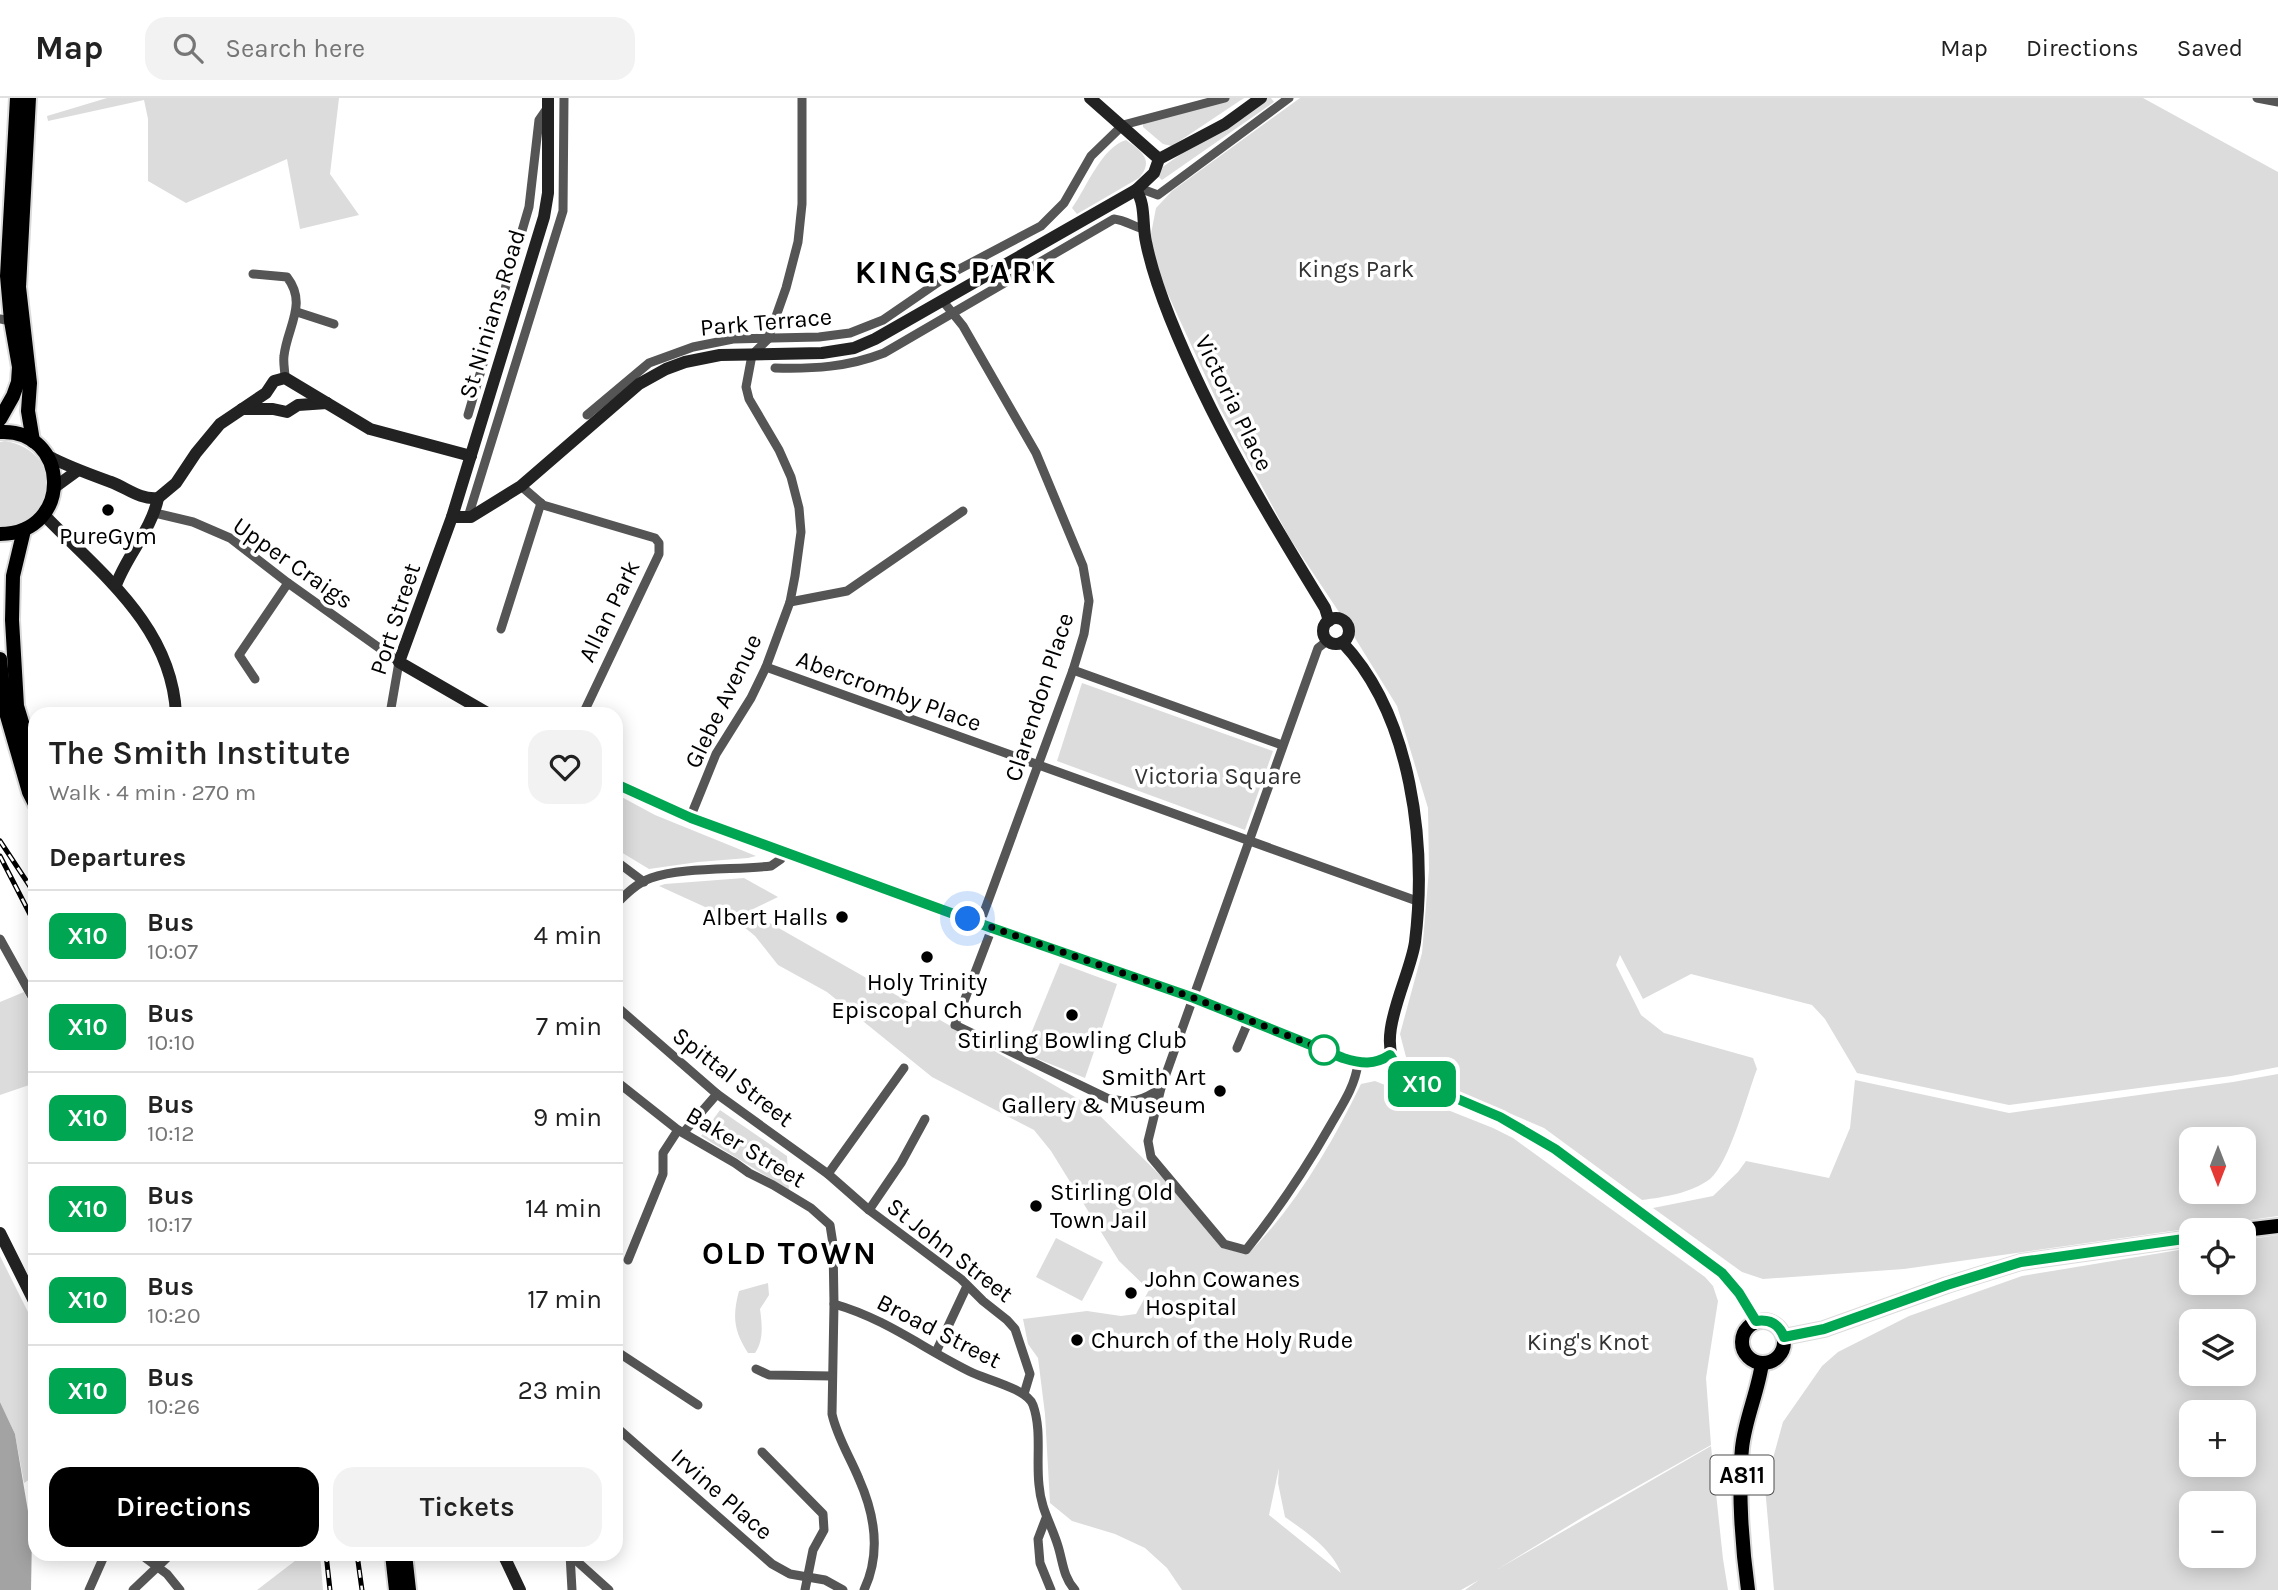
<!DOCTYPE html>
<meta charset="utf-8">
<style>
:root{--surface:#fff;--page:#f2f2f2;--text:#222;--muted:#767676;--line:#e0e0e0;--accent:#000}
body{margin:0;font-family:Karla,sans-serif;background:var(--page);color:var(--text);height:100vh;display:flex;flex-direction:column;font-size:26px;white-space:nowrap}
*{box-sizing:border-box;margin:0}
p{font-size:23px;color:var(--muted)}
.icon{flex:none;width:38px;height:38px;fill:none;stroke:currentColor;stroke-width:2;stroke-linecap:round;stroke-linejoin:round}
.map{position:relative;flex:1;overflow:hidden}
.details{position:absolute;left:28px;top:609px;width:595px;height:854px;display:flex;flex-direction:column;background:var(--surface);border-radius:21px;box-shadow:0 4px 18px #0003}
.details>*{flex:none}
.badge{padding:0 14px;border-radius:10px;font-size:24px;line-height:46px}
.needle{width:46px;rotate:180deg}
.buttons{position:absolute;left:2179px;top:1029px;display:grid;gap:14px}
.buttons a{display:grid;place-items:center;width:77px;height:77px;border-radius:14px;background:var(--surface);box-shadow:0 4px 18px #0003;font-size:35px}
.you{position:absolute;width:35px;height:35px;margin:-18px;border:5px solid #fff;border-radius:50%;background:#1a73e8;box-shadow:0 0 0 10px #1a73e833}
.map>.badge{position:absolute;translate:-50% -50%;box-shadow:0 0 0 4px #fff}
h2{padding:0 21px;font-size:26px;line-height:63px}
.round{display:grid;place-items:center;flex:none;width:74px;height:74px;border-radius:21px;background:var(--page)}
.headline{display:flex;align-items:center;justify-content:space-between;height:119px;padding:0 21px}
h1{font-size:33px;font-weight:600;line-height:52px}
.primary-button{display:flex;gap:14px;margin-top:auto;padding:14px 21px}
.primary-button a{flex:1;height:80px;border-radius:21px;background:var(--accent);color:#fff;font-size:28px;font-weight:600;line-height:80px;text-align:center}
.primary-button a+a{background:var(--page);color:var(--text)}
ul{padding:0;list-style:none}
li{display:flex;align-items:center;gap:21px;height:91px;padding:0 21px;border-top:2px solid var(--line)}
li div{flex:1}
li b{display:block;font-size:26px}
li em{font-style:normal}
li .badge{min-width:77px;font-weight:700;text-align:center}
header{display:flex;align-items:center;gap:42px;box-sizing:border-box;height:98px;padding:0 35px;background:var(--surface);border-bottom:2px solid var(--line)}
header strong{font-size:33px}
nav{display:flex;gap:38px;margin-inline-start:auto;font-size:24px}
.search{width:490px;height:63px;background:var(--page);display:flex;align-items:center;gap:18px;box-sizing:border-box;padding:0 24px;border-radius:21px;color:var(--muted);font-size:26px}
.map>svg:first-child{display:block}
</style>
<header>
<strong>Map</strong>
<div class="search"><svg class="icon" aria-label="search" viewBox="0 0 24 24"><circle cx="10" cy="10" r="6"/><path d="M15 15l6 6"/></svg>Search here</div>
<nav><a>Map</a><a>Directions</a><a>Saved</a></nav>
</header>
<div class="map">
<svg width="2278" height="1492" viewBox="0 0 2278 1492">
<rect width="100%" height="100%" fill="#fff"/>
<!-- green -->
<g fill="#dcdcdc" fill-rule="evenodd">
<polygon points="107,0 339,0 330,76 359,117 300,131 287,61 186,105 148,83 148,21 144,2 48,23 47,18"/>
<polygon points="1229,0 1244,0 1172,48 1163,46 1143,29 1143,24"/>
<polygon points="1261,0 1271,0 1274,4 1162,82 1154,75"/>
<path d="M1300,0H2143L2278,74V969L2231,978L2009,1007L1857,975L1825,921L1812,907L1691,876L1643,901L1620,857L1616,867L1641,917L1664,935L1753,960L1757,971C1747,997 1730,1064 1710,1081C1691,1095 1665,1099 1642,1102L1544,1030L1424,979L1413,971L1406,959L1400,936L1422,855L1429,771L1428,710L1397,608L1337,511L1289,439L1220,310L1161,181L1150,141L1156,110L1172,93Z"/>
<path d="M1126,42C1141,53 1155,62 1139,80L1077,116L1072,110C1087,89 1101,50 1126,42Z"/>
<path d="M5,343C69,354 55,434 0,428V344Z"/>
<polygon points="1082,585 1273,653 1245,732 1057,663"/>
<polygon points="616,696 655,717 756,758 748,760 698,764 649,771 616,751"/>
<path d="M744,780L778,799L749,813L1089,1007L1165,1082L1224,1150L1247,1157C1295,1109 1332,1046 1361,986L1375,983L1493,1030L1513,1040L1705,1179L1713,1188L1718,1203L1706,1280L1711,1347L1583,1419L1498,1471L1711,1348L1723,1461L1728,1492H1465L1479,1482L1461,1492H1182L1167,1470L1145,1450L1115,1436L1072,1423L1050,1405L1045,1316L1038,1260L1028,1246L1023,1221L1087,1213L1121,1218L1136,1216L1149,1192L1119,1163L1051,1053L1034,1032L932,979L827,894L778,867L755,838L738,824L659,788L665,786ZM1279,1370L1278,1385L1285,1419C1306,1434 1331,1450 1341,1475L1269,1417Z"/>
<polygon points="1060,865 1117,886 1085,980 1023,955"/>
<polygon points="24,894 35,915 35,985 0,997 0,904"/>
<path d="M2278,976V1118L1904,1171L1763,1181L1742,1174L1653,1110L1713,1098L1738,1074L1746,1063L1829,1080L1850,1030L1855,982L2009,1015L2233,984ZM2191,1041H2244V1094H2191Z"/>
<polygon points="720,1012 787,1058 789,1092 701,1038"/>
<path d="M2278,1137V1492H1774L1765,1389L1783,1324L1822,1268L1838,1254L1909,1218L2022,1178L2191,1150V1185H2244V1142ZM2191,1223H2244V1276H2191ZM2191,1314H2244V1367H2191ZM2191,1405H2244V1458H2191Z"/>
<polygon points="1056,1140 1103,1164 1082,1203 1036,1179"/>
<polygon points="0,1158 35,1228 35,1378 24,1385 15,1336 0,1304"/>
<path d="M768,1185L769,1197L760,1211C762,1226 764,1242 755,1255H748C734,1233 732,1219 739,1193Z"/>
<polygon points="304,1456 320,1456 323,1492 257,1492"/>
</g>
<!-- water -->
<polygon fill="#a3a3a3" points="0,1304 15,1336 32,1437 31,1492 0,1492"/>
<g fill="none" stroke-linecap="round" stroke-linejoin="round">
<!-- primary casing -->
<g stroke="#dbdbdb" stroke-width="18">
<g id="primary">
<polyline points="29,0 19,189 30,285 28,313 33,343"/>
<polyline points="0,321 13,298 18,284 19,269 11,223 7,178 17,0"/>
<path d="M0,334C69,330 75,435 0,436"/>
<polyline points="24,432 13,478 12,522 17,608 35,667"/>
<polyline points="0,561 5,611 29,694 35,706"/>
<polyline points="2244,1132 2278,1128"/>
<circle cx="1763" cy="1244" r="21"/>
<polyline points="1784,1239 1824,1231 1947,1187 2021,1164 2191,1140"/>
<polyline points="392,1456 396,1492"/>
<polyline points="405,1456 409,1492"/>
<path d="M1748,1492C1742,1449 1738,1393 1742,1350C1745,1321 1758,1294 1762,1265"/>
</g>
</g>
<!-- street -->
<g stroke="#555" stroke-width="9">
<polyline points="2257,0 2278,4"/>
<polyline points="1139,90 1158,97 1289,0"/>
<path d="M253,176L287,179C308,206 287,229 284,258C283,265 285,273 285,280"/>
<polyline points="942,202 963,228 1036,355 1083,468 1089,503 1084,536 1073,572 980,825"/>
<polyline points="297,214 334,226"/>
<polyline points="0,221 11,223"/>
<path d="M775,270C814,271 848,269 884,255L1114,121C1124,122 1133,128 1143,131"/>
<polyline points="468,317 529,109 539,22 548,9"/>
<polyline points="587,317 649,265 693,249 733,241 819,239 850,235 883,222 950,176 1041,128 1064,105 1091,58 1123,27 1225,0"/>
<polyline points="521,388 543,407 655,440 659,445 659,456 583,616"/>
<polyline points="155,415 193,424 230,440 288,485 399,564 390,616"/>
<polyline points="468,419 563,113 564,0"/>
<polyline points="790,504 847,493 963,413"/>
<polyline points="501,531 541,405"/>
<path d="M1327,543L1318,550L1161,990L1148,1043L1151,1059L1224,1146L1246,1152C1277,1113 1305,1072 1330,1028C1342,1007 1355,989 1358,965"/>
<polyline points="766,569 1417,803"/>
<polyline points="1073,572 1282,647"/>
<polyline points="255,581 239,557 288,485"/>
<polyline points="690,720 716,656 751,600 766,569 790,504 795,478 801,434 799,410 791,379 779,352 749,301 746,289 752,257 768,241 786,190 798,144 802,106 802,0"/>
<polyline points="616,763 644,784"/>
<path d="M616,806C626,796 637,785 651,780C680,769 737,772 771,768L781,761L784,754"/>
<path d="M992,830L955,927L1109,1001C1133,1005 1141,1004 1161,990"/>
<polyline points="0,841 35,904"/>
<polyline points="616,908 717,996 828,1076 869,1112 961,1181 983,1203 1007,1222 1015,1231 1030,1276 1024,1296"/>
<polyline points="1237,950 1249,922"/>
<path d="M616,983L678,1032L735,1065L749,1075L773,1087L811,1110L830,1127L833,1146L834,1206L832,1316C837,1339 850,1359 859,1381C875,1417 881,1456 864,1492"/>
<polyline points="684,1034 717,996"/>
<polyline points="828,1076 904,970"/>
<polyline points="869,1112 901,1065 925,1021"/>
<polyline points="628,1162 663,1076 663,1055 678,1032"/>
<path d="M834,1206C887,1221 925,1252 973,1275C988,1282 1027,1291 1033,1307C1042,1332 1036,1361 1039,1387C1041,1412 1051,1425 1058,1448C1063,1464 1063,1479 1075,1492"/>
<polyline points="616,1253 698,1307"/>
<polyline points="936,1254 967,1188"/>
<polyline points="756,1271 769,1277 832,1278"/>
<polyline points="616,1329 772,1466 790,1476 825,1482 843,1492"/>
<polyline points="762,1354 823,1416 824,1432 813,1452 805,1492"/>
<polyline points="1046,1420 1038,1441 1040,1465 1051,1492"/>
<polyline points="140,1456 167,1476 180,1492"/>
<polyline points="570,1456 572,1492"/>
<polyline points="570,1457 609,1492"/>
<polyline points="89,1492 105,1456"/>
<polyline points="133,1492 171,1456"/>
</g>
<!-- secondary -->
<g stroke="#222" stroke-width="12">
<polyline points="1090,0 1159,61"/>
<path d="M1136,92C1146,106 1142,127 1146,144C1151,169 1160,195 1170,220C1211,322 1267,416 1325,510L1329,523"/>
<polyline points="242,311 273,311 287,314 298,307 327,305"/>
<path d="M48,358C69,369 89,376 111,384C127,390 140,402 158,400L176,385L196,355L220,326L266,295L274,283L285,280L370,331L471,358"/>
<polyline points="55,389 77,373"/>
<path d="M44,417C100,475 172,528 176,616"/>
<polyline points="452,419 471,419 521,388 639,286 666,271 685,264 720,257 822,255 854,250 875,241 1136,92 1154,75 1159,61 1225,26 1261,0"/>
<path d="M116,487C127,457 152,431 158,400"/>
<circle cx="1336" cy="533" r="13"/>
<path d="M1342,544C1412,618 1427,746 1415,844C1410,880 1374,940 1398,970C1413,989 1474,1007 1497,1018C1544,1038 1585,1072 1625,1102C1657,1127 1690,1151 1722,1175L1739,1195L1756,1223"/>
<polyline points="489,616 399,564 452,419 544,119 548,95 548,0"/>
<path d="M616,686L690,720L992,830L1194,900L1343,960C1362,966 1374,967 1390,957"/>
<polyline points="0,1135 35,1205"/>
<polyline points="503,1456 520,1492"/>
</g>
<!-- primary -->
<use href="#primary" stroke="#000" stroke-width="14"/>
<!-- rail casing -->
<g stroke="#000" stroke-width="5">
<g id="rail">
<polyline points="0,743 35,796"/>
<polyline points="0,758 35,826"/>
<polyline points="326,1456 330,1492"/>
<polyline points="357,1456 362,1492"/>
</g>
</g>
<!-- rail -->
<use href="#rail" stroke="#fff" stroke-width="2.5" stroke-dasharray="8" stroke-linecap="butt"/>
</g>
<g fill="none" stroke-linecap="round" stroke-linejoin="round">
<!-- line casing -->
<g stroke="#fff" stroke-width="16">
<path id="line" d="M616,686L691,720L992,830L1194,900L1343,960C1362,966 1374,967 1390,957L1398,970L1413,982L1500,1019L1555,1051L1722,1175L1739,1195L1756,1223C1770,1221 1779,1226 1784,1239L1824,1231L1947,1187L2021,1164L2191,1140"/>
</g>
<!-- line -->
<use href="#line" stroke="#00a651" stroke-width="10"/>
<!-- walk -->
<polyline stroke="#000" stroke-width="7" stroke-dasharray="0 12.6" points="968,821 1194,900 1324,952"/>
</g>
<!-- markers -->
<g fill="#000" stroke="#fff" stroke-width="2.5">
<circle cx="108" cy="412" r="7"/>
<circle cx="842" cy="819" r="7"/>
<circle cx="927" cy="859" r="7"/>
<circle cx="1072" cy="917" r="7"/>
<circle cx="1220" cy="993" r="7"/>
<circle cx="1036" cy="1108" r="7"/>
<circle cx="1131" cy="1195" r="7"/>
<circle cx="1077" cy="1242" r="7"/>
</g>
<circle fill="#fff" stroke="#00a651" stroke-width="3.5" cx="1324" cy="952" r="14"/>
<g text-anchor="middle" stroke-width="7" stroke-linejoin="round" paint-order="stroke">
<!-- shield labels -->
<rect fill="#fff" stroke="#4c4c4c" stroke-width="2" x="1710.5" y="1357.5" width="63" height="39" rx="5"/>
<g font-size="23" font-weight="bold" fill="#000">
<text x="1742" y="1385">A811</text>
</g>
<!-- park labels -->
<g font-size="24" fill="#333" stroke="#fff">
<text x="1356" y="179">Kings Park</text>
<text x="1218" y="686">Victoria Square</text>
<text x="1588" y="1252">King's Knot</text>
</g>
<!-- street labels -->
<g font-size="24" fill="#000" stroke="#fff">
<text transform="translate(492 216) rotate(-73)" y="8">St Ninians Road</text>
<text transform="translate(766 224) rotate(-5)" y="8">Park Terrace</text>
<text transform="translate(1234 305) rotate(64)" y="8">Victoria Place</text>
<text transform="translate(293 465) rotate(35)" y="8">Upper Craigs</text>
<text transform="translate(609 513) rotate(-64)" y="8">Allan Park</text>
<text transform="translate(395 521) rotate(-72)" y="8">Port Street</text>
<text transform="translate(889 593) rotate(20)" y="8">Abercromby Place</text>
<text transform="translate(1039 599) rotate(-72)" y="8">Clarendon Place</text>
<text transform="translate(723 603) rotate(-64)" y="8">Glebe Avenue</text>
<text transform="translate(733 979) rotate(38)" y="8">Spittal Street</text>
<text transform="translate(746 1049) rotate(31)" y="8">Baker Street</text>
<text transform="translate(950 1152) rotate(38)" y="8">St John Street</text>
<text transform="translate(939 1233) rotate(27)" y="8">Broad Street</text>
<text transform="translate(722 1396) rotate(41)" y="8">Irvine Place</text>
</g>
<!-- poi labels -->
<g font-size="24" fill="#000" stroke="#fff">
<text x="108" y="446">PureGym</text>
<text x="828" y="827" text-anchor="end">Albert Halls</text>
<text x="927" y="892">Holy Trinity<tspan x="927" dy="28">Episcopal Church</tspan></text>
<text x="1072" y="950">Stirling Bowling Club</text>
<text x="1206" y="987" text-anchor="end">Smith Art<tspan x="1206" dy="28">Gallery &amp; Museum</tspan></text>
<text x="1050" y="1102" text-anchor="start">Stirling Old<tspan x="1050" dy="28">Town Jail</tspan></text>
<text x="1145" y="1189" text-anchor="start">John Cowanes<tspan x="1145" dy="28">Hospital</tspan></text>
<text x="1091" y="1250" text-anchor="start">Church of the Holy Rude</text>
</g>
<!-- district labels -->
<g font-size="32" font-weight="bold" letter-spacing="2" fill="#000" stroke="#fff">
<text x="956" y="185">KINGS PARK</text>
<text x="790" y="1166">OLD TOWN</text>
</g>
</g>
</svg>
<div class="buttons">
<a><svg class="needle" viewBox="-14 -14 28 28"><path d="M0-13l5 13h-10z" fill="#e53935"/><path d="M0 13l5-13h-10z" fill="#767676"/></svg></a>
<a><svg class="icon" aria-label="locate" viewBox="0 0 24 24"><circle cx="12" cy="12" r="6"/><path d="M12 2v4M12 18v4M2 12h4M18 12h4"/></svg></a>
<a><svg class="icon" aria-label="layers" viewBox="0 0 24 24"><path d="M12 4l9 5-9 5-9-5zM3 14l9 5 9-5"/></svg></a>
<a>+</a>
<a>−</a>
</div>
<div class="you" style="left:968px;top:821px"></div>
<b class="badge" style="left:1422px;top:986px;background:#00a651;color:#fff">X10</b>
<section class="details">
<div class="headline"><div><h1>The Smith Institute</h1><p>Walk · 4 min · 270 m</p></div><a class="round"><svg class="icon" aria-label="heart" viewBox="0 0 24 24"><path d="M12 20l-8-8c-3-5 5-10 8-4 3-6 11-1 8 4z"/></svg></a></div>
<h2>Departures</h2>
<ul>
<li><span class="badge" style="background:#00a651;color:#fff">X10</span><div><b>Bus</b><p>10:07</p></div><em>4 min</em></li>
<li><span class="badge" style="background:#00a651;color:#fff">X10</span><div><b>Bus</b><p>10:10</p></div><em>7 min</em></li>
<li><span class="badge" style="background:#00a651;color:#fff">X10</span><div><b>Bus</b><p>10:12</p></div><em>9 min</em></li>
<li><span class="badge" style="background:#00a651;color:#fff">X10</span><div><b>Bus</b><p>10:17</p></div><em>14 min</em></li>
<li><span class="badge" style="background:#00a651;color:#fff">X10</span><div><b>Bus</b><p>10:20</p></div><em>17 min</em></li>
<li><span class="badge" style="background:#00a651;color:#fff">X10</span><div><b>Bus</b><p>10:26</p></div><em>23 min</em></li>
</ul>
<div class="primary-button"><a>Directions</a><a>Tickets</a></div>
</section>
</div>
